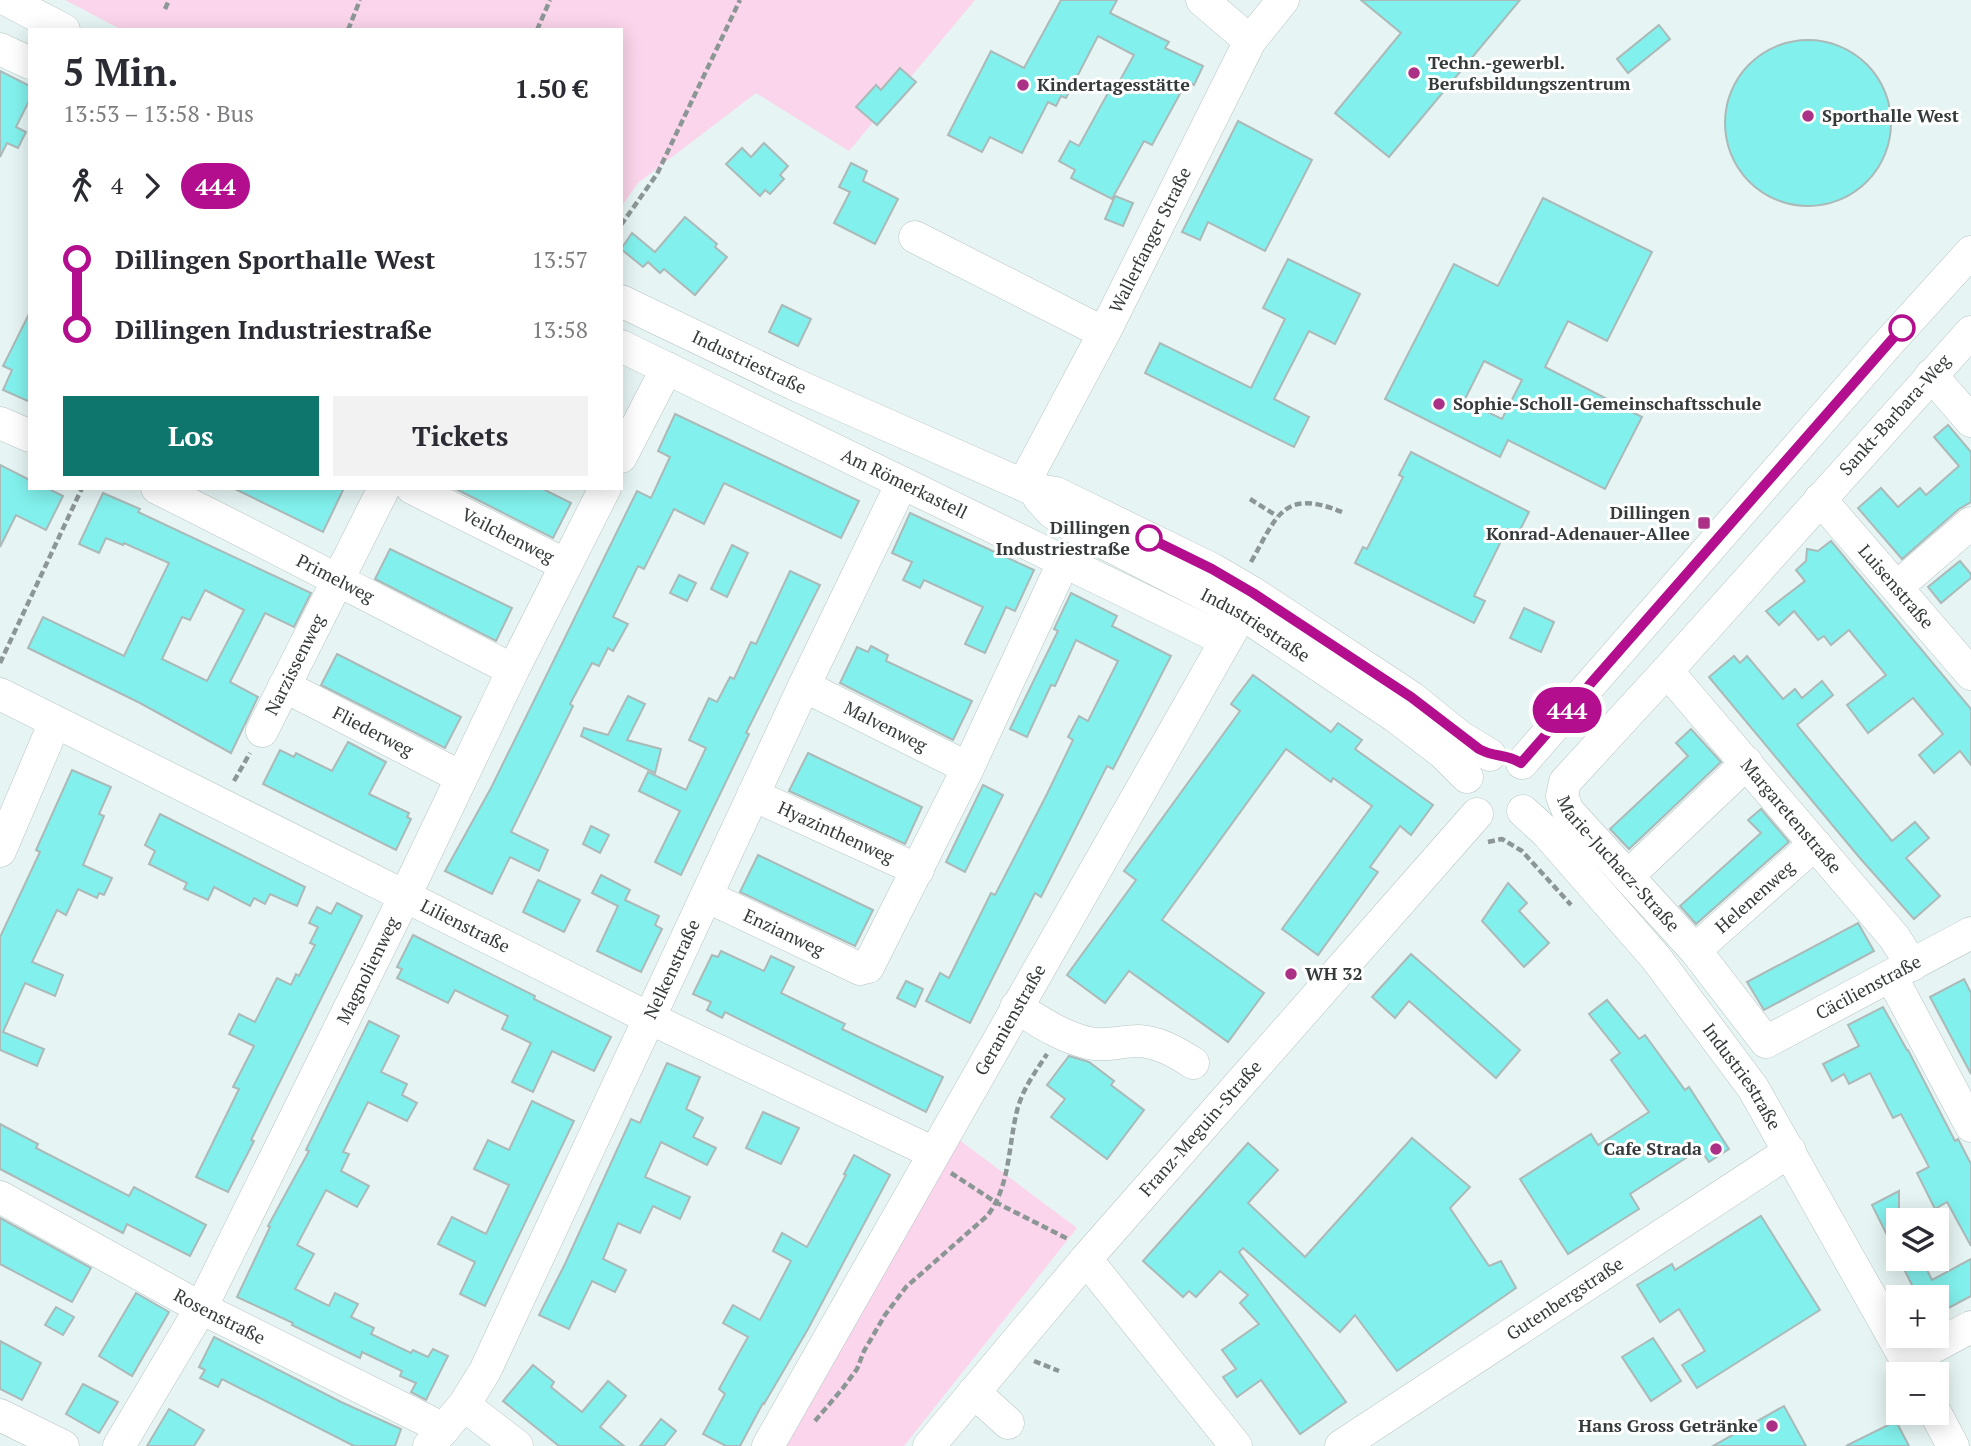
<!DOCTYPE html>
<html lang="de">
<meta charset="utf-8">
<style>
:root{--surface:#fff;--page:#f2f2f3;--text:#2b2b33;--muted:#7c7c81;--accent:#0f766e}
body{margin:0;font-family:"PT Serif",serif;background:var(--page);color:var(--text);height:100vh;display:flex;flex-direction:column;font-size:26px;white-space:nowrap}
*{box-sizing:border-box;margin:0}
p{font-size:23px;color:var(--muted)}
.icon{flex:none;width:38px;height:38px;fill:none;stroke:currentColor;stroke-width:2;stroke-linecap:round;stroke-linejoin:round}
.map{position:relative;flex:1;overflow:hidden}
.drawer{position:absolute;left:28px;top:28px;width:595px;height:462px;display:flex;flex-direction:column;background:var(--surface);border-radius:0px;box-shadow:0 4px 18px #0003}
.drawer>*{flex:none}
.badge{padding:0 14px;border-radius:23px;font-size:24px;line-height:46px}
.controls{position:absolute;left:1886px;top:1208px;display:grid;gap:14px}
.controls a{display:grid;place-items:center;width:63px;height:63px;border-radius:0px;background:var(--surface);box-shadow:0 4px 18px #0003;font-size:35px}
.map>.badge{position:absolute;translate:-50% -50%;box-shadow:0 0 0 4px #fff}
.legs{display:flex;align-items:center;gap:10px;height:77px;padding:0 35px;font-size:23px}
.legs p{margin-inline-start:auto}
.summary{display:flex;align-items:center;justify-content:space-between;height:119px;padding:0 35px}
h1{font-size:38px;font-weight:700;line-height:52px}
.cta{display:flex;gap:14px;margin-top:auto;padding:14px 35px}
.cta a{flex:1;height:80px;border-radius:0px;background:var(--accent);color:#fff;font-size:28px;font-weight:700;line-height:80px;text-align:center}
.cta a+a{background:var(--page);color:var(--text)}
ul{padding:0 35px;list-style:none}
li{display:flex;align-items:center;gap:24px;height:70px;font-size:26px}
li i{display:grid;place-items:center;width:10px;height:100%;margin:0 9px;background:currentColor}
li i::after{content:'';width:18px;height:18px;margin:-9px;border:5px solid;border-radius:50%;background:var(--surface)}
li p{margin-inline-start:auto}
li:first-child i{background:linear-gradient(#0000 50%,currentColor 0)}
li:last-child i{background:linear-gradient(currentColor 50%,#0000 0)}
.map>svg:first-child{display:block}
</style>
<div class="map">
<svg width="1971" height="1446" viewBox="0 0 1971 1446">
<rect width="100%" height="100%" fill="#e6f5f4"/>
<!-- green -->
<g fill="#fbd5eb">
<polygon points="65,0 975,0 849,151 756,93 638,183 621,207 621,30 122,30"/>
<polygon points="958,1139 1077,1228 904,1446 786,1446"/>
</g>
<!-- building -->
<g fill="#82f1ed" stroke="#abb9b8" stroke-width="2" fill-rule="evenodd">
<polygon points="1061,0 1117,0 1110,13 1169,42 1165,48 1203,66 1194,85 1187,81 1152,145 1144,141 1112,199 1071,178 1075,170 1059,161 1070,141 1079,146 1109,91 1113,93 1134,55 1098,36 1066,98 1061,96 1056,106 1048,102 1022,153 990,137 982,152 948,135 991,51 1024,68"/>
<polygon points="1361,0 1520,0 1389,157 1335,113 1401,33"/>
<polygon points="1659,25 1670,39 1628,73 1617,59"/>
<circle cx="1808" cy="123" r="83"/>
<polygon points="900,68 916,82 877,125 856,107 876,85 881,90"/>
<polygon points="0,71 30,86 30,99 16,127 26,132 18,148 7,143 0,157"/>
<polygon points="1238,121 1312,160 1265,251 1208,222 1200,240 1182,232"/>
<polygon points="764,143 788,166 780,175 784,179 770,194 765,190 760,196 726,164 742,148 751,157"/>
<polygon points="851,163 867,171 863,181 898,199 875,244 834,223 850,192 839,187"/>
<polygon points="1115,196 1133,203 1123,226 1105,219"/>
<path d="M1543,198L1652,252L1607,341L1568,321L1545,367L1642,417L1605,489L1508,440L1500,457L1385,399L1454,264L1498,286ZM1484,361L1522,380L1502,419L1464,401Z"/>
<polygon points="685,217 717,244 715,247 727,257 695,295 664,269 660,273 648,262 643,267 621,249 632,233 655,252"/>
<polygon points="1288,259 1360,294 1335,344 1309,331 1274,399 1309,417 1294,447 1145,373 1160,343 1251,388 1285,319 1263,308"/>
<polygon points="782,305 811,319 798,346 769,332"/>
<polygon points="30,312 30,402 3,390 12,370 3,366"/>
<polygon points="675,414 859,501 841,538 724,483 704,524 674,509 644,569 638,566 613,617 628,624 613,651 608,648 599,666 592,663 570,704 573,706 511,832 548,850 539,871 510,857 492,894 445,871 491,788 637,491 651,498 670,457 658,451"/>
<polygon points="1948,425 1971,452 1971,502 1959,509 1902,559 1858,508 1881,488 1898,507 1920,488 1926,495 1959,466 1934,437"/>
<polygon points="1411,452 1529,512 1518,534 1507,529 1474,596 1485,601 1474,623 1355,563 1363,547 1367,549 1403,477 1399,475"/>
<polygon points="0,465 30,480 30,488 47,488 63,496 46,530 16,515 0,547"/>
<polygon points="233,488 344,488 323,532"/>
<polygon points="454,488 541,488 571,503 553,538"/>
<path d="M103,493L140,509L138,512L311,593L294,627L265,613L230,682L258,697L231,753L140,703L28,648L43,617L124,656L148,606L169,563L124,543L123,545L106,538L99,553L79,544ZM205,590L244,610L207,681L162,659L182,617L190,620Z"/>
<polygon points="910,513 1034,570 1015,611 1006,607 985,653 965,644 983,607 924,580 920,588 903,580 912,562 892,553"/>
<polygon points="1831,541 1971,709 1971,765 1960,751 1934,773 1919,755 1943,734 1913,698 1868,733 1847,705 1886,675 1849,630 1831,645 1824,636 1818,640 1794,611 1779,625 1766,611 1805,581 1796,570 1806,561 1807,549 1818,551"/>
<polygon points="732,545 748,553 727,597 711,589"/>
<polygon points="390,549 512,608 496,641 375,579"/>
<polygon points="1960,561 1971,574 1971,578 1941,603 1928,587"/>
<polygon points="790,571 820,585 746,733 749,734 681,875 655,862 680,811 639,791 648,772 686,790 706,748 689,740 709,698 717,702 730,677 734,679 751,642 756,644"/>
<polygon points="679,575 696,583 687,601 670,593"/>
<polygon points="1071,593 1117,616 1112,626 1171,656 1113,769 1107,766 1041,897 1035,893 970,1023 926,1001 940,973 949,978 991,893 995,895 1047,794 1073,740 1068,737 1079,716 1088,721 1118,661 1076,640 1055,686 1051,685 1027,737 1010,729 1058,631 1054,629"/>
<polygon points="1524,608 1554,622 1541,652 1510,638"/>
<polygon points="871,646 888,655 886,661 972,701 953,740 840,683 857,647 868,652"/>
<polygon points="337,654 461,717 445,748 321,685"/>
<polygon points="1734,656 1740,663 1747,656 1783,699 1795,689 1802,698 1822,681 1833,695 1797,725 1892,841 1915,822 1929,838 1906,858 1940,896 1914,919 1859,857 1709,677"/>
<polygon points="1253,675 1331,732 1338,723 1362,740 1355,749 1433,805 1411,835 1400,826 1370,867 1378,872 1318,955 1282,929 1372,806 1333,778 1331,782 1286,749 1162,920 1264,993 1228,1042 1129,971 1105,1003 1067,975 1136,880 1124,871 1240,711 1231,704"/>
<polygon points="628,696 645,704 627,740 661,749 655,773 581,736 584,728 608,735"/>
<polygon points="1691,729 1721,762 1629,849 1610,829 1688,756 1676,743"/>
<polygon points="348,742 386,762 369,794 409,813 407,817 411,819 396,850 263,784 280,750 294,757 296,753 332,771"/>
<polygon points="808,753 922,807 905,844 789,791"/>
<polygon points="72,770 111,787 99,814 104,816 83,865 112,878 104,895 99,893 97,898 78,889 66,915 57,910 32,962 63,975 55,996 25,983 3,1032 44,1049 37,1066 0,1050 0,937 40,852 36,850"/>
<polygon points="983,785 1003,795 965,872 946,862"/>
<polygon points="1761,809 1789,842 1696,924 1680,906 1761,833 1748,820"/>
<polygon points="160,814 305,887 297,906 270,894 265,904 254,898 250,906 214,887 208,900 184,889 187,883 149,864 155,851 145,845"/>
<polygon points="591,826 609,835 600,853 583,844"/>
<polygon points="758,855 873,910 855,946 740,892"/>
<polygon points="601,875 630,890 625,900 659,916 655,925 662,929 641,972 597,951 618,906 592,893"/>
<polygon points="538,880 580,900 564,932 523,912"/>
<polygon points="1508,883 1527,903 1519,911 1549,943 1524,967 1482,921"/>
<polygon points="337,903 362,916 251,1140 254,1141 228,1192 196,1177 239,1089 233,1087 254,1046 229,1034 239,1014 255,1022 277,978 291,985 296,974 299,976 315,945 310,943 318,927 309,923 317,907 331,914"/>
<polygon points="1858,923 1874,951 1764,1010 1747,982"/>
<polygon points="413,935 535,996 534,999 611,1037 594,1071 552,1051 533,1092 512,1082 531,1043 502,1029 508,1016 455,990 448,1003 397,978 402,969 397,967"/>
<polygon points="721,951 764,971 771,956 794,967 781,993 845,1024 842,1029 943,1077 926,1112 725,1012 722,1018 707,1010 711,1002 693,994 712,955 718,957"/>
<polygon points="1411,954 1520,1050 1496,1078 1409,1001 1395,1018 1372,997"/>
<polygon points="1964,979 1971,993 1971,1074 1930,997"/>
<polygon points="906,981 923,989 915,1007 897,998"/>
<polygon points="1607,1000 1639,1039 1645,1035 1685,1090 1689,1087 1729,1149 1709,1162 1700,1149 1630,1194 1639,1209 1568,1254 1520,1179 1591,1134 1598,1145 1649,1112 1611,1060 1620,1053 1589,1014"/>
<polygon points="1883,1007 1907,1050 1908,1050 1955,1141 1958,1139 1971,1164 1971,1246 1947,1202 1935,1209 1917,1173 1929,1167 1901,1114 1893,1118 1870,1073 1849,1084 1844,1074 1832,1081 1823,1064 1859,1046 1848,1025"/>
<polygon points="369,1021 399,1036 381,1072 407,1084 402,1095 417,1103 407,1121 368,1102 343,1152 349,1154 341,1171 369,1186 357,1207 326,1190 297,1245 314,1254 295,1289 329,1306 335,1293 358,1304 351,1317 374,1328 371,1334 411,1353 413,1350 428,1357 433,1349 448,1356 426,1400 411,1392 416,1383 400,1376 402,1371 362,1352 360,1358 292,1325 293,1323 237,1297 270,1227 268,1226 309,1151 306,1150"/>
<polygon points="1069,1056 1089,1062 1114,1081 1111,1085 1144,1110 1107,1159 1051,1117 1065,1099 1047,1085"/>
<polygon points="667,1063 700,1077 686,1109 703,1118 693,1137 716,1148 707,1165 661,1142 645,1177 690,1197 680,1219 653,1206 640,1233 618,1223 603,1259 626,1270 615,1292 592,1281 569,1329 539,1315 565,1264 631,1119 640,1123"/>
<polygon points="532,1101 574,1121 485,1306 460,1294 475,1262 438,1244 452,1217 486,1234 509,1185 474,1169 488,1140 509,1150"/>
<polygon points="763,1112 799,1128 781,1164 746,1148"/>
<polygon points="0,1124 38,1144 36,1148 129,1196 134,1187 206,1225 190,1256 127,1224 123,1233 0,1169"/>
<polygon points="1412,1138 1470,1187 1450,1208 1489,1266 1501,1261 1516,1288 1397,1371 1355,1315 1340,1332 1243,1248 1239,1252 1346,1402 1300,1434 1261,1380 1237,1397 1223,1377 1236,1369 1222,1350 1259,1324 1240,1303 1248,1295 1220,1271 1196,1297 1189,1291 1183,1297 1143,1261 1248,1143 1278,1170 1248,1203 1305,1257"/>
<polygon points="854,1155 890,1175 808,1329 764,1404 763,1403 740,1446 726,1446 703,1434 725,1394 719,1389 748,1337 723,1323 733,1305 760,1320 791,1261 773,1251 782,1233 807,1247 846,1175 844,1174"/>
<polygon points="1899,1191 1899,1258 1921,1258 1932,1280 1971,1259 1971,1296 1937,1314 1937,1297 1900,1297 1914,1289 1872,1205"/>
<polygon points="1761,1216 1820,1310 1697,1388 1682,1365 1705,1351 1679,1309 1660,1322 1637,1285 1672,1264 1675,1270"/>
<polygon points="0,1218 91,1268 72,1302 0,1264"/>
<polygon points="136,1293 169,1312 132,1376 99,1356"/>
<polygon points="56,1307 74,1317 63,1335 45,1325"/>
<polygon points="214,1337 341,1402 401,1429 395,1446 354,1446 222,1379 218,1387 200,1378 205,1370 199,1367"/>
<polygon points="1653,1338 1681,1381 1651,1401 1622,1357"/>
<polygon points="0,1341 41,1363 22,1400 0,1389"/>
<polygon points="533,1365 554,1382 551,1387 582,1412 608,1381 626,1396 600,1427 624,1446 559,1446 503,1401"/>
<polygon points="83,1384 118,1402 99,1433 66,1414"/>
<polygon points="1784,1406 1806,1446 1713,1446"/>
<polygon points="169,1409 204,1430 194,1446 147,1446"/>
<polygon points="661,1419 676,1431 664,1446 640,1446"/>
<polygon points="1896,1421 1909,1446 1846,1446"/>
</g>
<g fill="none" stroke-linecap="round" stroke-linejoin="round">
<!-- minor casing -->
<g stroke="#b6c4c3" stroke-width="33">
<g id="minor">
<polyline points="7,0 64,30"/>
<polyline points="1202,0 1250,41"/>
<polyline points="0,49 30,63"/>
<polyline points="915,237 1104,333"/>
<path id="s1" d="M621,301L794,384L1032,489L1056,493L1212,569L1253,593L1411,697L1459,736L1490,755"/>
<path id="s2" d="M1971,332L1667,671L1565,782L1562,796L1568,811L1695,950L1766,1042L1971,933"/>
<path id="s3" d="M621,346L1225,640"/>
<polyline points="1931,375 1971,421"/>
<polyline points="0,423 30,436"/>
<polyline points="621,457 667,368"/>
<path id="s4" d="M1023,485L1104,333L1250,41L1283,0"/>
<path id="s5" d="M157,488C276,547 394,610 513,670"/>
<path id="s6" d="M412,488L566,565"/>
<path id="s7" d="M1039,498L1052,512L1075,528L1241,613L1396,717L1443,753L1467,777"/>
<path id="s8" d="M1820,499L1971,674"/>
<polyline points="1897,587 1971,523"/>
<path id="s9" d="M1667,671L1894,937L1912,965"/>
<path id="s10" d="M284,686L461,777"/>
<path id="s11" d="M804,686L968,768"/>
<path id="s12" d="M0,694L649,1018L934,1153"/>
<path id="s13" d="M262,731L384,488"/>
<polyline points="1522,763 1884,348 1971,252"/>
<path id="s14" d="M753,795L918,870"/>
<path id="s15" d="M1523,811L1546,832L1656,958L1753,1088L1914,1374"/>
<polyline points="0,851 55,722"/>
<polyline points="1629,875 1747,763"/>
<path id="s16" d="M706,896L860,969L868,967L968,768L1064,561"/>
<path id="s17" d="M1695,950L1815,844"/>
<polyline points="1891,976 1971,1126"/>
<path d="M1016,1007C1039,1021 1061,1037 1089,1043C1105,1047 1122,1041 1138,1041C1159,1042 1176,1052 1193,1063"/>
<path id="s18" d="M0,1197L201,1308L444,1429"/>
<polyline points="1086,1259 1236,1446"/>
<polyline points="1907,1361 1971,1327"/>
<polyline points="974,1392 1008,1423"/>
<polyline points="464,1405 517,1446"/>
<polyline points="1935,1412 1953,1446"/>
<polyline points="0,1415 63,1446"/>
<path id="s19" d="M119,1446L201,1308L405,896L513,670L605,488"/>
<path id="s20" d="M429,1446L464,1405L485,1371L804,686L902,483"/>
<path id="s21" d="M768,1446L1253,593"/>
<path id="s22" d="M929,1446L1086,1259L1477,814"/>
<path id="s23" d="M1341,1446L1790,1151"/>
</g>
</g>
<!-- path -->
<g stroke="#8c9695" stroke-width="4.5" stroke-dasharray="7 3.5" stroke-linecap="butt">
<polyline points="165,9 169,0"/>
<polyline points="348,30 360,0"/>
<polyline points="537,30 550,0"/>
<polyline points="621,225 657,174 740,0"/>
<polyline points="1250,499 1277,516"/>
<path d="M1251,562C1277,516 1283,488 1342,512"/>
<polyline points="0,663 82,488"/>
<polyline points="234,781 250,753"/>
<polyline points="1488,842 1502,839 1522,851 1571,905"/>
<polyline points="951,1173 997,1203 1068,1239"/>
<polyline points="1034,1361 1059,1371"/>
<path d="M815,1421L843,1388L857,1369L864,1351L885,1315L906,1287L987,1216C1011,1186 1008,1143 1018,1107C1024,1087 1036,1071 1047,1054"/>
</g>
<!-- minor -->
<use href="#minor" stroke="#fff" stroke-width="32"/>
</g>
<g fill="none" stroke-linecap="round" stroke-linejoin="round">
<!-- line-1 casing -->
<g stroke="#fff" stroke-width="16">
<path id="line-1" d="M1149,538L1212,569L1253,593L1411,697L1479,749C1495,758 1505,753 1521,763L1902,328"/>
</g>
<!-- line-1 -->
<use href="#line-1" stroke="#b30e8e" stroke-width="10"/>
</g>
<!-- markers -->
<g fill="#aa3186" stroke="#fff" stroke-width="2.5">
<circle cx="1414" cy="73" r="7"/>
<circle cx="1023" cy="85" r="7"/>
<circle cx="1808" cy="116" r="7"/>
<circle cx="1439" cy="404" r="7"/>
<rect x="1697" y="516" width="14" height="14" rx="3.5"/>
<circle cx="1291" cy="974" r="7"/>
<circle cx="1716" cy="1149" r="7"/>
<circle cx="1772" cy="1426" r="7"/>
</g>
<g fill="#fff" stroke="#b30e8e" stroke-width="3.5">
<circle cx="1902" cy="328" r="12"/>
<circle cx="1149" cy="538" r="12"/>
</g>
<g text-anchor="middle" stroke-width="6" stroke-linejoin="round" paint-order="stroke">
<!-- poi labels -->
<g font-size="18" font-weight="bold" fill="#353a3a" stroke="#fff" text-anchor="start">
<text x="1428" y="69">Techn.-gewerbl.<tspan x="1428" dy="21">Berufsbildungszentrum</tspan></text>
<text x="1037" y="91">Kindertagesstätte</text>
<text x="1822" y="122">Sporthalle West</text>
<text x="1453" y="410">Sophie-Scholl-Gemeinschaftsschule</text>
<text x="1690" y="519" text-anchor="end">Dillingen<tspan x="1690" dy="21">Konrad-Adenauer-Allee</tspan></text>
<text x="1305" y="980">WH 32</text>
<text x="1702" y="1155" text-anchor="end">Cafe Strada</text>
<text x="1758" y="1432" text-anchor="end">Hans Gross Getränke</text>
</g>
<!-- street labels -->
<g font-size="18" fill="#353a3a" stroke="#fff">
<text dy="6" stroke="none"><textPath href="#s4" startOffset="276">Wallerfanger Straße</textPath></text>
<text dy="6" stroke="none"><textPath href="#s1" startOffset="142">Industriestraße</textPath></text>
<text transform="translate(1895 415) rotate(-48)" y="6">Sankt-Barbara-Weg</text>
<text dy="6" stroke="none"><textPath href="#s3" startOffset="315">Am Römerkastell</textPath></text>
<text dy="6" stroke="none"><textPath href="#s6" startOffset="107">Veilchenweg</textPath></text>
<text dy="6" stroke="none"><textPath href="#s5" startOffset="200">Primelweg</textPath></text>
<text dy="6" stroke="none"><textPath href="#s8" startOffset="116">Luisenstraße</textPath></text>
<text dy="6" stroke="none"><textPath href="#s7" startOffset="252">Industriestraße</textPath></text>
<text dy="6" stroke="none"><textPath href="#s13" startOffset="74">Narzissenweg</textPath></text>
<text dy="6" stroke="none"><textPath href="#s11" startOffset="91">Malvenweg</textPath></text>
<text dy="6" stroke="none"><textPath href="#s10" startOffset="100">Fliederweg</textPath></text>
<text dy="6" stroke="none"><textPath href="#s9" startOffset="191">Margaretenstraße</textPath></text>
<text dy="6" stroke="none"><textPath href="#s14" startOffset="91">Hyazinthenweg</textPath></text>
<text dy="6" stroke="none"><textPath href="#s2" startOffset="709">Marie-Juchacz-Straße</textPath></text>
<text dy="6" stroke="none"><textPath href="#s17" startOffset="80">Helenenweg</textPath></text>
<text dy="6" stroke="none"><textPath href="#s12" startOffset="520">Lilienstraße</textPath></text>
<text dy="6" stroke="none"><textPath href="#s16" startOffset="86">Enzianweg</textPath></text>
<text dy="6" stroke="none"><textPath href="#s20" startOffset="537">Nelkenstraße</textPath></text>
<text dy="6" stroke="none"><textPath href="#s19" startOffset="537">Magnolienweg</textPath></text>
<text dy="6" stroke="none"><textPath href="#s2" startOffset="1057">Cäcilienstraße</textPath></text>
<text dy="6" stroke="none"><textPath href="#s21" startOffset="490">Geranienstraße</textPath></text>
<text dy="6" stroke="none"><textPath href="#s15" startOffset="345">Industriestraße</textPath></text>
<text dy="6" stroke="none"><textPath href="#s22" startOffset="418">Franz-Meguin-Straße</textPath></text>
<text dy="6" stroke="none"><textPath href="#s23" startOffset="268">Gutenbergstraße</textPath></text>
<text dy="6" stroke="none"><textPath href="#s18" startOffset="250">Rosenstraße</textPath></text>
</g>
<!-- stop labels -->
<g font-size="18" font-weight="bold" fill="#353a3a" stroke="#fff" text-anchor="end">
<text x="1130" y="534">Dillingen<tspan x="1130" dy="21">Industriestraße</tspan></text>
</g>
</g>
</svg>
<div class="controls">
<a><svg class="icon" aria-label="layers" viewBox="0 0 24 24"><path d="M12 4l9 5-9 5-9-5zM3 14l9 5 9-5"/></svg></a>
<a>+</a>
<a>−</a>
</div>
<b class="badge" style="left:1567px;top:710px;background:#b30e8e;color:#fff">444</b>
<section class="drawer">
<div class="summary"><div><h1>5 Min.</h1><p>13:53 – 13:58 · Bus</p></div><b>1.50 €</b></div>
<div class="legs"><svg class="icon" aria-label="walk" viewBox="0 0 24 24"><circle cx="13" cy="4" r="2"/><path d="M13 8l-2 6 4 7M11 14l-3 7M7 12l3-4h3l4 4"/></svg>4<svg class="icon" aria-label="forward" viewBox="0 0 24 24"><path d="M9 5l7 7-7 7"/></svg><b class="badge" style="background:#b30e8e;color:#fff">444</b></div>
<ul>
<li><i style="color:#b30e8e"></i><b>Dillingen Sporthalle West</b><p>13:57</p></li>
<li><i style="color:#b30e8e"></i><b>Dillingen Industriestraße</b><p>13:58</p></li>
</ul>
<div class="cta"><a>Los</a><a>Tickets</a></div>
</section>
</div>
